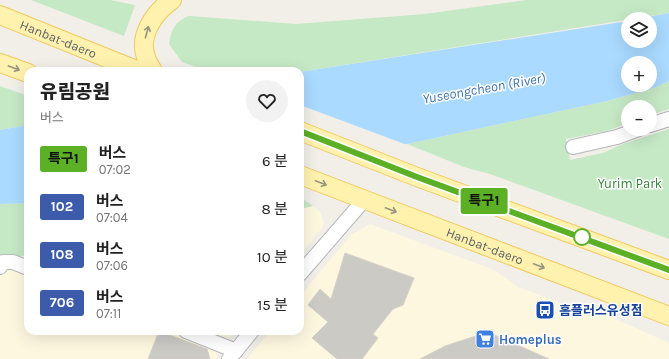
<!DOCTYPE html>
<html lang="ko">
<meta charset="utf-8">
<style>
:root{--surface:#fff;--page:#f2f2f2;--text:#222;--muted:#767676}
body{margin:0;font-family:Karla,"Noto Sans KR",sans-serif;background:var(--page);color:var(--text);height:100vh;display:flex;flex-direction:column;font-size:15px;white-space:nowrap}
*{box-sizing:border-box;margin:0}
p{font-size:13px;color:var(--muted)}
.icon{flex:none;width:22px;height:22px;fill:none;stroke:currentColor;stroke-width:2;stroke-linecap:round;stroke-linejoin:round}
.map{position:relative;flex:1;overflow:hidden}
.drawer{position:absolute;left:24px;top:67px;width:280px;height:268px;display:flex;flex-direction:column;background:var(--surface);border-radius:12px;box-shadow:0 4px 16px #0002}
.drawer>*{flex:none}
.badge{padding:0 8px;border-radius:3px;font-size:14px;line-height:26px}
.controls{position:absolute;left:621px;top:12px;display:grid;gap:8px}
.controls a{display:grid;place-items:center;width:36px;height:36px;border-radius:50%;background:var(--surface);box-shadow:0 4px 16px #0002;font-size:20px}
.map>.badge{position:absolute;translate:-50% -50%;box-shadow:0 0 0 2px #fff}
.round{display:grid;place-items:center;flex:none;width:42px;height:42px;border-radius:21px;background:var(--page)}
.overview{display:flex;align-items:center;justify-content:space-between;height:68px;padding:0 16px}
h1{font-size:19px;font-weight:800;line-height:30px}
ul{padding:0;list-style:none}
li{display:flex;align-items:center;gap:12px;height:48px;padding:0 16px}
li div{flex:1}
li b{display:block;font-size:15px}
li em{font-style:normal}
li .badge{min-width:44px;font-weight:700;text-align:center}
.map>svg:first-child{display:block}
</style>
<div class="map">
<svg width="669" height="359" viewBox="0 0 669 359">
<rect width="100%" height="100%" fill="#f1efe8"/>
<!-- commercial -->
<g fill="#fef7e0">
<polygon points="313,206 320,212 324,222 322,228 300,255 300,209"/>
<polygon points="370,224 494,270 518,287 574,308 598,311 669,343 669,359 247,359 270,331 300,331 300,296 351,235"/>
<polygon points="28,255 28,331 239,331 230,337 221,336 213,347 217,353 217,359 0,359 0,259"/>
</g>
<!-- green -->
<g fill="#c5e8c5">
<polygon points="31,0 110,0 135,5 124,36"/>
<path d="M527,0H669V13L300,72L208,71L182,62L169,44C171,30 175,21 189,16L296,24L425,14Z"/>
<polygon points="669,81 669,109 650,115 650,107 628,107 628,123 607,131 566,139 570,160 603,153 623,144 669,129 669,239 490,174 464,167 407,144 607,101 654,88"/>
<polygon points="0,86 28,96 28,125 0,130"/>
<polygon points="300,197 313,206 300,209"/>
<polygon points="28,203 28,255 0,259 0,204"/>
</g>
<!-- water -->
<g fill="#aadaff" fill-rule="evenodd">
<path d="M669,13V81L654,88L607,101L407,144L300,163V72L628,21V41H650V19H637ZM628,63H650V85H628Z"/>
<polygon points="28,125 28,203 0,204 0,130"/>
</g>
<!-- pier -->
<polygon fill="#f1efe8" points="300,105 410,146 300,165"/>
<!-- building -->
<g fill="#cccac5" stroke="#d6d1c6">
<polygon points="345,253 414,278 403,305 393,309 373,334 378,338 362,359 337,359 312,338 328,322 308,305 320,289 331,299"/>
<polygon points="159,331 207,349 210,359 148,359"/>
<polygon points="488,332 549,359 420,359 445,346"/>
</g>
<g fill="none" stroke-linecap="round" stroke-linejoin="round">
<!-- minor casing -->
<g stroke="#b5b8bc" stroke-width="16">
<g id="minor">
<polyline points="650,125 669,119"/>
<polyline points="573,147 617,137 639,129"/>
<polyline points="0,267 3,262 13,262 28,268"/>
<polyline points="300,274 364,200"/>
<polyline points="186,331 236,351"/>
<polyline points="229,359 252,331"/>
</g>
</g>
<!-- major casing -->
<g stroke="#f2c960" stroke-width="20">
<g id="major">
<path id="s1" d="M0,15L139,71"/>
<polyline points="0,63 28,73"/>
<path d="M153,71C151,67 147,62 146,57C138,35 155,12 172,0"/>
<polyline points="300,131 417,177 669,270"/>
<path id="s2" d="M300,175L669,316"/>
</g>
</g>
<!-- minor -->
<use href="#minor" stroke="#fff" stroke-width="14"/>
<!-- major -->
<use href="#major" stroke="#fff2af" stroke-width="18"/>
</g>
<!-- one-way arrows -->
<defs><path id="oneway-shaft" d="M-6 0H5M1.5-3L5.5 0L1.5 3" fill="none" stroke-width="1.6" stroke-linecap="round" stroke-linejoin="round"/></defs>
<g stroke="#979581">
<use href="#oneway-shaft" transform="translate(147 32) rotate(-75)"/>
<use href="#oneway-shaft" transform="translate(14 68) rotate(20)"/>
<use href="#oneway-shaft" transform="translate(321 183) rotate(21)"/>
<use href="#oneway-shaft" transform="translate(391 210) rotate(21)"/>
<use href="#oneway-shaft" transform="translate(539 266) rotate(21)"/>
</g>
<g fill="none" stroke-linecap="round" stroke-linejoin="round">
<!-- line casing -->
<g stroke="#fff" stroke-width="9">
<polyline id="line" points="300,131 417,177 669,270"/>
</g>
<!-- line -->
<use href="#line" stroke="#5bb025" stroke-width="6"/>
</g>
<!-- icons -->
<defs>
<g id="bus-square" transform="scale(1)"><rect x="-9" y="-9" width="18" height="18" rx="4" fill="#1a4fb4" stroke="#fff"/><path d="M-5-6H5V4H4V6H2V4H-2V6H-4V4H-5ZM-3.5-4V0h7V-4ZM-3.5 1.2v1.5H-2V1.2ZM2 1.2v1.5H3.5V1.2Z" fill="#fff"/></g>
<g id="supermarket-square" transform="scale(1)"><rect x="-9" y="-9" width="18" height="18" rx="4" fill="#3f7fe0" stroke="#fff"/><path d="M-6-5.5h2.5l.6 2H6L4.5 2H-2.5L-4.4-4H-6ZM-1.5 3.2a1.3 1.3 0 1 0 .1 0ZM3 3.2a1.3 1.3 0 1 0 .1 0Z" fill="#fff"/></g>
</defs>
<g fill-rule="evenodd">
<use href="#bus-square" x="545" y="310"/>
<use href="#supermarket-square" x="485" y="339"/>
</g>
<!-- markers -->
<circle fill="#fff" stroke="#5bb025" stroke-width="2" cx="582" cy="237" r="8"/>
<g text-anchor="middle" stroke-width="3" stroke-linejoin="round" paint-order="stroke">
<!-- street labels -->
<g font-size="13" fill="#5f6368" stroke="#fff">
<text dy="5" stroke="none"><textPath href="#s1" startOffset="63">Hanbat-daero</textPath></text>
<text dy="5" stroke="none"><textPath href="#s2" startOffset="198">Hanbat-daero</textPath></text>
</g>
<!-- park labels -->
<g font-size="13" fill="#348238" stroke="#fff">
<text x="630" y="188">Yurim Park</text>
</g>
<!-- transit labels -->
<g font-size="13" font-weight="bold" fill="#164399" stroke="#fff" text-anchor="start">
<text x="559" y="315">홈플러스유성점</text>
</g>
<!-- shop labels -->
<g font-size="13" font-weight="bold" fill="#366cbe" stroke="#fff" text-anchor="start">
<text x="499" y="344">Homeplus</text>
</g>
<!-- water labels -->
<g font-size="14" font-style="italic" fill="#4174aa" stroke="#fff">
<text transform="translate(484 88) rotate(-10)" y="5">Yuseongcheon (River)</text>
</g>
</g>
</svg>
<div class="controls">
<a><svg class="icon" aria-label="layers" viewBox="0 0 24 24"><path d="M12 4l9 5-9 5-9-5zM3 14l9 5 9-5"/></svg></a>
<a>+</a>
<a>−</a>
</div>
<b class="badge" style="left:484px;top:201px;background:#5bb025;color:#111">특구1</b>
<section class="drawer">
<div class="overview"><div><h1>유림공원</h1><p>버스</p></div><a class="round"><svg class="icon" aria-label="heart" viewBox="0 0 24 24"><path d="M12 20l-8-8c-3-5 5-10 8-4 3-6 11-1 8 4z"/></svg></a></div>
<ul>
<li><span class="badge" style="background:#5bb025;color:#111">특구1</span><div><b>버스</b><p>07:02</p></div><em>6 분</em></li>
<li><span class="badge" style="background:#3d5bab;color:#fff">102</span><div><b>버스</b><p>07:04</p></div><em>8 분</em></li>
<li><span class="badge" style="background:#3d5bab;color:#fff">108</span><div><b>버스</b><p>07:06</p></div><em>10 분</em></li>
<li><span class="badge" style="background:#3d5bab;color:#fff">706</span><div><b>버스</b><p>07:11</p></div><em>15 분</em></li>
</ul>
</section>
</div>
